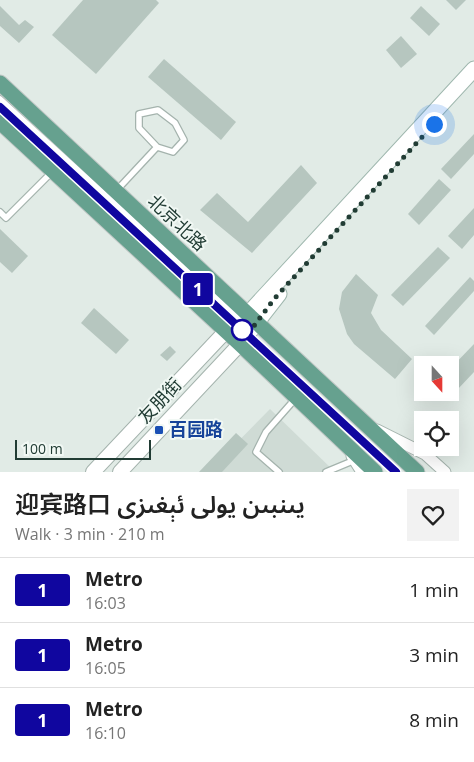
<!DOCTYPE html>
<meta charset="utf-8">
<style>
:root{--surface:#fff;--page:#f2f2f2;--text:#222;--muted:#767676;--line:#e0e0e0}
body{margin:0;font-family:"Open Sans","Noto Sans Arabic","Noto Sans SC",sans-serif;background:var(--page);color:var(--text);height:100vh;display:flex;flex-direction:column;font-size:19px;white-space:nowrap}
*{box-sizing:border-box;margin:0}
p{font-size:16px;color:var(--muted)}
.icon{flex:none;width:28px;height:28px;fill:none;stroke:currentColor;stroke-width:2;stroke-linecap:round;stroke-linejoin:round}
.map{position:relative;height:472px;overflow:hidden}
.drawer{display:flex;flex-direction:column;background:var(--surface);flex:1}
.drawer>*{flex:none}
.badge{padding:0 10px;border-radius:4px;font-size:18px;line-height:32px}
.needle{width:32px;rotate:159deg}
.buttons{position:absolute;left:414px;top:356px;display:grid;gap:10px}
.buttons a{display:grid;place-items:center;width:45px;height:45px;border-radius:0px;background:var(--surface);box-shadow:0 5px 20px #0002;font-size:25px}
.scale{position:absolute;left:15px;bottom:12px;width:136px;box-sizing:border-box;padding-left:5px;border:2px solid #213c34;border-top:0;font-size:14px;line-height:18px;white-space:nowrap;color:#213c34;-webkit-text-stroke:4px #f1f8f4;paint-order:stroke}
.you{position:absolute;width:25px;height:25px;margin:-12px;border:4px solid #fff;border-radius:50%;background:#1a73e8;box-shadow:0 0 0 8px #1a73e833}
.map>.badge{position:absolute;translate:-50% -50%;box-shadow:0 0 0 2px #fff}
.round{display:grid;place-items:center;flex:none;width:52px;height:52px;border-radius:0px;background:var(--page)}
.summary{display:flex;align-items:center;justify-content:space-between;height:85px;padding:0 15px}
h1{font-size:24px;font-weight:600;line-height:38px}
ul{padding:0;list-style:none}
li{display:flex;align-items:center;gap:15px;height:65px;padding:0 15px;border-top:1px solid var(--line)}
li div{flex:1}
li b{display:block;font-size:19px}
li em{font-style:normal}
li .badge{min-width:55px;font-weight:700;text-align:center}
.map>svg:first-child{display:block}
</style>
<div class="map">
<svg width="474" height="472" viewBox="0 0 474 472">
<rect width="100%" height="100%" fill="#e1ebe6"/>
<!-- built -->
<polygon fill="#cfdbd5" points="270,409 335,472 208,472"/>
<!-- building -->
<g fill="#b6c6bf">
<polygon points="83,0 156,0 159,3 96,74 52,35"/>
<polygon points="446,0 466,0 456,10"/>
<polygon points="0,6 19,25 25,20 34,27 19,43 0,26"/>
<polygon points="421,6 440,24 429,36 410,18"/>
<polygon points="401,36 417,54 401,68 386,50"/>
<polygon points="164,59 236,122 221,140 148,77"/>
<polygon points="474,134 474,154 451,179 441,169"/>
<polygon points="301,165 317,183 252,253 200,210 217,193 248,222"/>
<polygon points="439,179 451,190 419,225 408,214"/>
<polygon points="474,208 474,235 462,249 448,236"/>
<polygon points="0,229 28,256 12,273 0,262"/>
<polygon points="438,247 450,258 403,306 391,295"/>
<polygon points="356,274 378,295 371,313 381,330 412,359 395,379 354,344 347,334 339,309 342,292"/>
<polygon points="470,277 474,281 474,291 434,335 425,326"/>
<polygon points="94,308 129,340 116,354 81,323"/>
<polygon points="474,344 474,372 457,390 450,384 450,369"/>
<polygon points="170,346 176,352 167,361 160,355"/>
<polygon points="236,433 248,444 222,472 199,472"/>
</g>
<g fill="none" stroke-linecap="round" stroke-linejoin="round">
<!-- service casing -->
<g stroke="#a4b3ad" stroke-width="8">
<g id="service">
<polyline points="0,99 240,318"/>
<polyline points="116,191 157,147 173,152 184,140 175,123 158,110 139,114 139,128 157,147"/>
<polyline points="0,212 6,218 52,172"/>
<polyline points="279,472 256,452 266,432 296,398"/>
<polyline points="326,472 355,460"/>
</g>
</g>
<!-- minor casing -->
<g stroke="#a4b3ad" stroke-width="13">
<g id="minor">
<polyline points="377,430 425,454 445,472"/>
<polyline points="352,456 362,472"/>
</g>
</g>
<!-- tertiary casing -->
<g stroke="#a4b3ad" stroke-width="16">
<g id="tertiary">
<polyline points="93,472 226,331"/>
<polyline points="120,472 240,344"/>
</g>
</g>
<!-- secondary casing -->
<g stroke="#9fb7ae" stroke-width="17">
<g id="secondary">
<polyline points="226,331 247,315 474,69"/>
<polyline points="240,344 279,294"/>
</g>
</g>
<!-- primary casing -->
<g stroke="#c1c8c6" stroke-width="17">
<g id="primary">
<polyline points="0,83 417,472"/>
<polyline points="0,122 240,344 375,472"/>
</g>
</g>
<!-- service -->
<use href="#service" stroke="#fff" stroke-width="5.5"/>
<!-- minor -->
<use href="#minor" stroke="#fff" stroke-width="11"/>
<!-- tertiary -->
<use href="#tertiary" stroke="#fff" stroke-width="14"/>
<!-- secondary -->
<use href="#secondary" stroke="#fff" stroke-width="15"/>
<!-- primary -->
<use href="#primary" stroke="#66a18f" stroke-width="15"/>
</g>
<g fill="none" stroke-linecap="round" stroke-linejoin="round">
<!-- line casing -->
<g stroke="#fff" stroke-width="11">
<polyline id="line" points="0,107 396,472"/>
</g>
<!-- line -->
<use href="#line" stroke="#10069f" stroke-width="8"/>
<!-- walk -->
<polyline stroke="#213c34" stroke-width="5" stroke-dasharray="0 9" points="242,330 248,334 274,299 434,124"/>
</g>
<!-- markers -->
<circle fill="#fff" stroke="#10069f" stroke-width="2.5" cx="242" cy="330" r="10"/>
<rect fill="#1a4fb4" stroke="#f1f8f4" stroke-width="2" x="154" y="425" width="10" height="10" rx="2.5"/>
<g text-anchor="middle" stroke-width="4" stroke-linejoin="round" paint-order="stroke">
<!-- street labels -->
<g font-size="18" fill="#213c34" stroke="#f1f8f4">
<text transform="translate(177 223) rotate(43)" y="6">北京北路</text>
<text transform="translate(160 401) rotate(-47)" y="6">友朋街</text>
</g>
<!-- transit labels -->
<g font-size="18" font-weight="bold" fill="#164399" stroke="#f1f8f4" text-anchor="start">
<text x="169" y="436">百园路</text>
</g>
</g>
</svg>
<div class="buttons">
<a><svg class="needle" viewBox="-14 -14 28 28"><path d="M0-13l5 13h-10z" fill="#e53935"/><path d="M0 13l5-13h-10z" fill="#767676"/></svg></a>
<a><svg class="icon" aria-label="locate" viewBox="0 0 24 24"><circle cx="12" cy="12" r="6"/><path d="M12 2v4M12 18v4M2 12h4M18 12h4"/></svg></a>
</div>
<div class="scale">100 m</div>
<div class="you" style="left:434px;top:124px"></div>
<b class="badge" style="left:198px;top:289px;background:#10069f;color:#fff">1</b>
</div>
<section class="drawer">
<div class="summary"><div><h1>迎宾路口 يىنبىن يولى ئېغىزى</h1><p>Walk · 3 min · 210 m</p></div><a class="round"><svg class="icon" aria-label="heart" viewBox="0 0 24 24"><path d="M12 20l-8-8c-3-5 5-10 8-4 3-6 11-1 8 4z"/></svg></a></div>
<ul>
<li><span class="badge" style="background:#10069f;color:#fff">1</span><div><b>Metro</b><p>16:03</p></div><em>1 min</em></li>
<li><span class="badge" style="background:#10069f;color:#fff">1</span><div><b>Metro</b><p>16:05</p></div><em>3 min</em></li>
<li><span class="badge" style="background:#10069f;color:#fff">1</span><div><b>Metro</b><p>16:10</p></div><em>8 min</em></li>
</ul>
</section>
